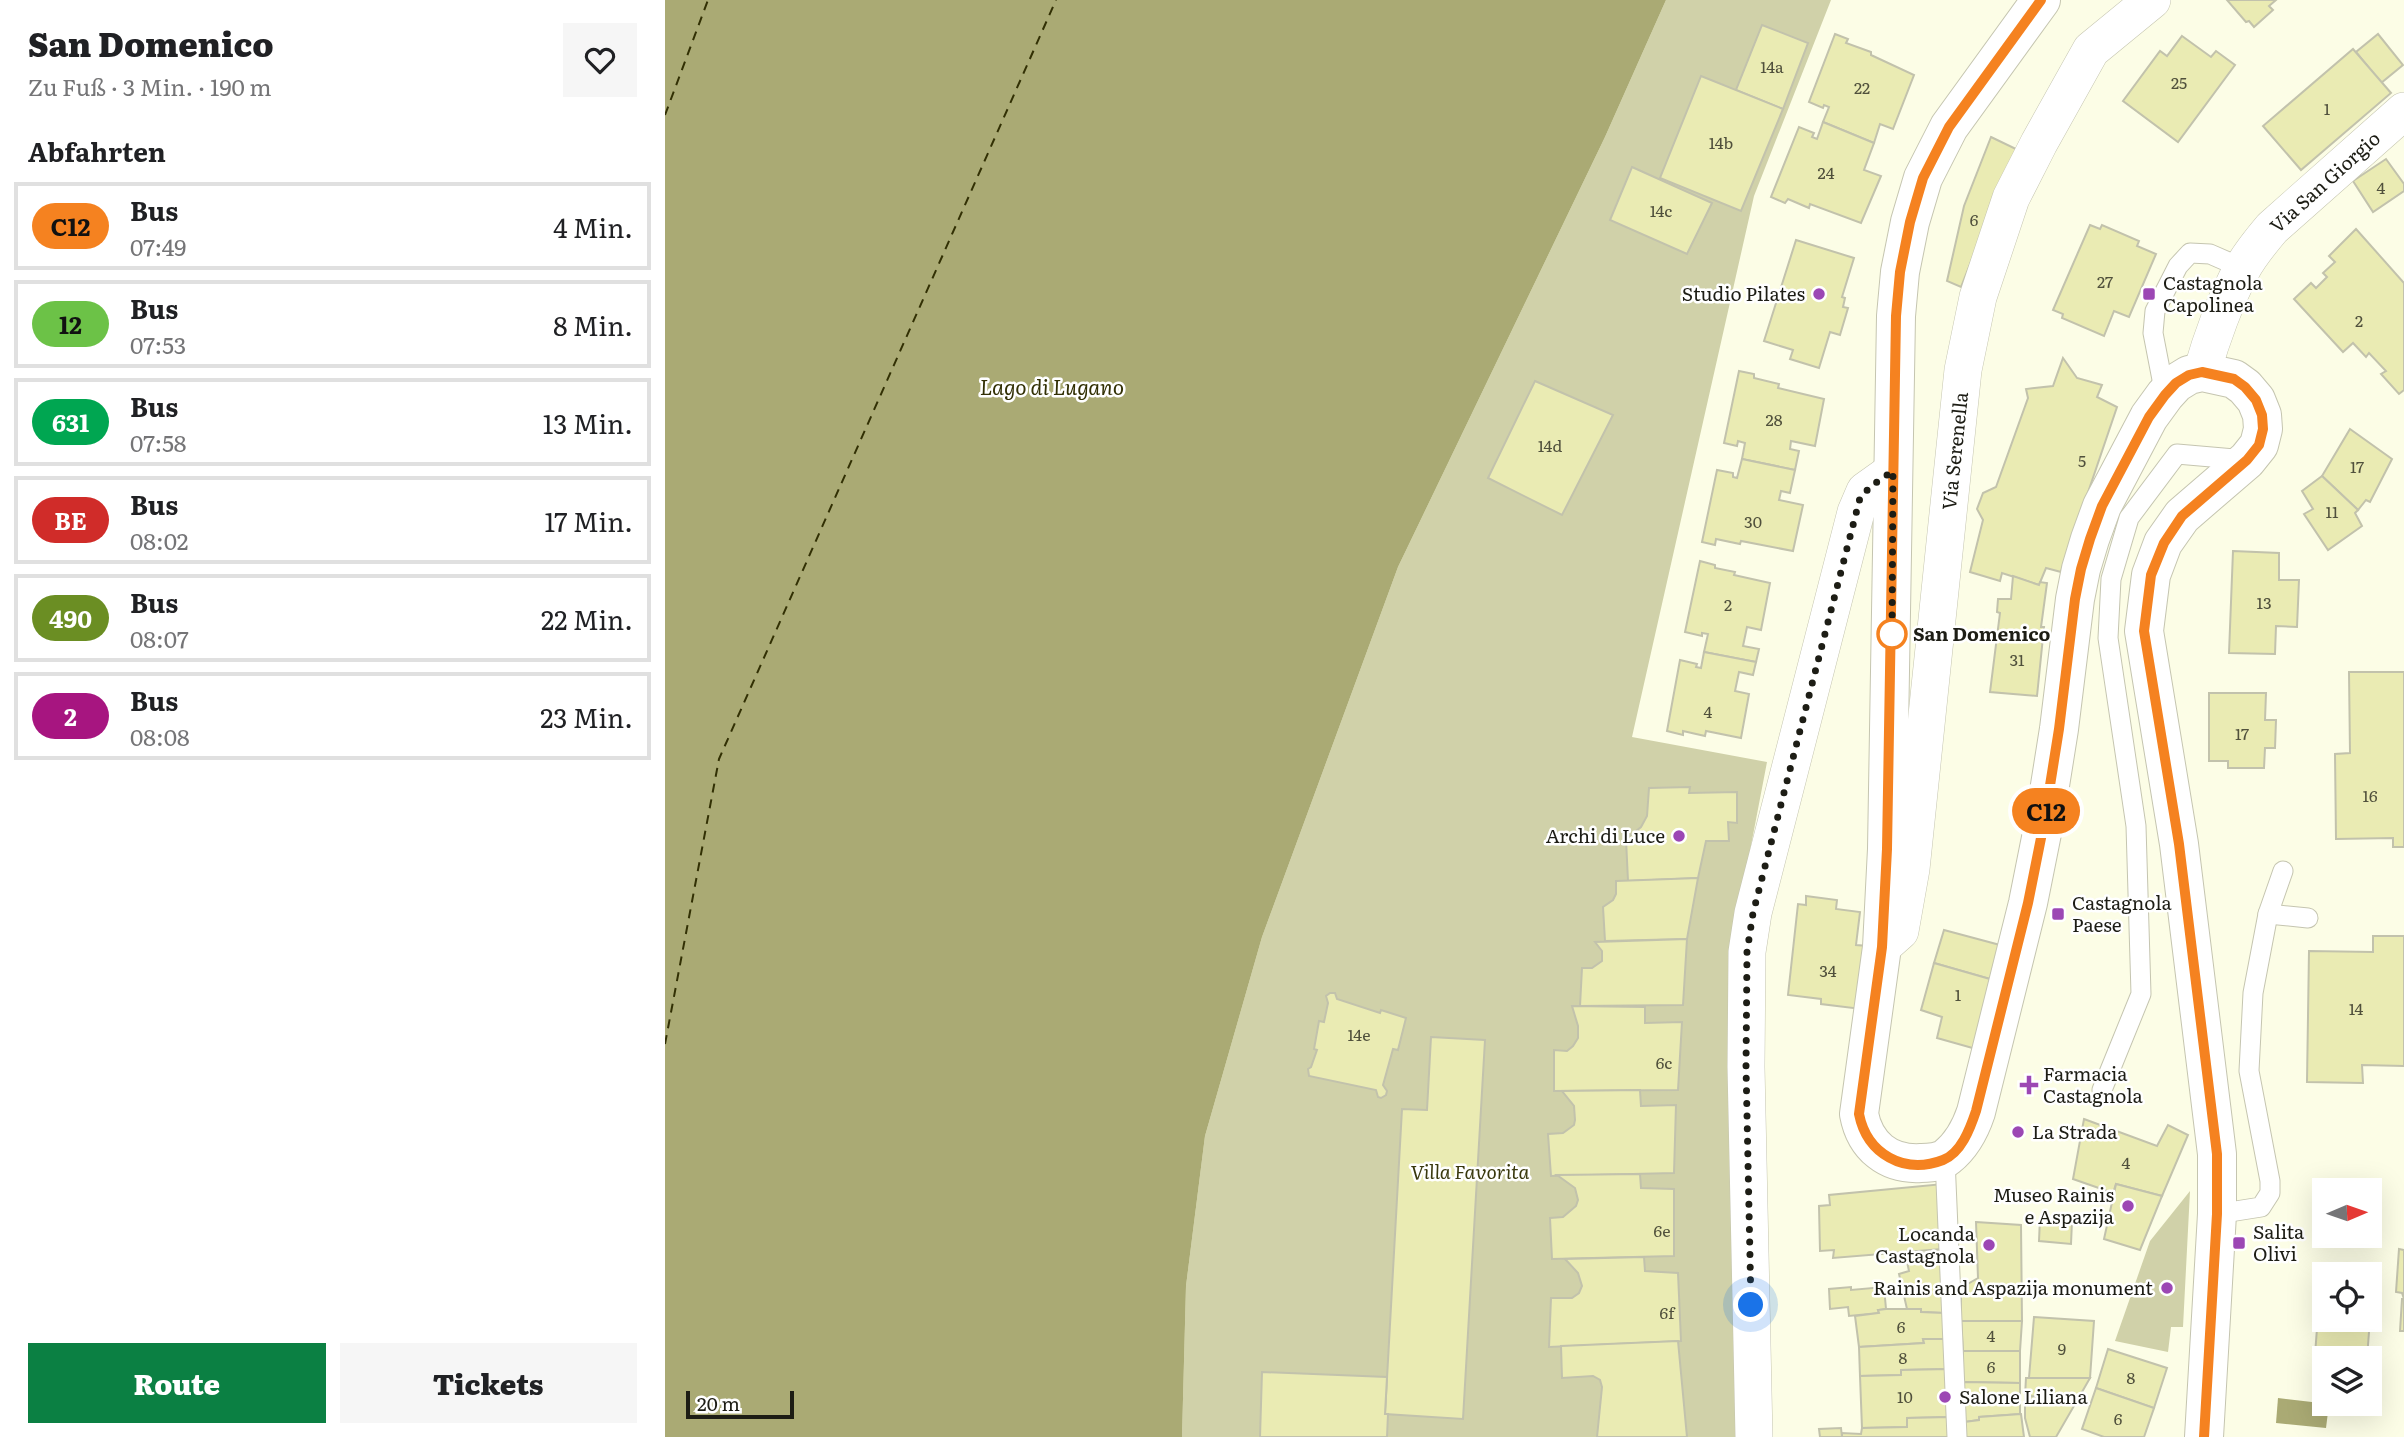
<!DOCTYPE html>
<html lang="de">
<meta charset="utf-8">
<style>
:root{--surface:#fff;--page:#f6f6f6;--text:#202124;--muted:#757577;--line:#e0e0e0;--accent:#0b8043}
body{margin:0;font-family:Literata,serif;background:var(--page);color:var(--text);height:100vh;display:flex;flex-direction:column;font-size:26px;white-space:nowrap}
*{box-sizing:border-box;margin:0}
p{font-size:23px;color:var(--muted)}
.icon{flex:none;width:38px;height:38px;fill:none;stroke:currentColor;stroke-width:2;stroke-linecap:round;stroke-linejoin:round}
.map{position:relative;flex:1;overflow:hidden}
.details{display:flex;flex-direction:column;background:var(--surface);width:665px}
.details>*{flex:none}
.badge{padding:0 14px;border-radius:23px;font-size:24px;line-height:46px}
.needle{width:46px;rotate:88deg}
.fabs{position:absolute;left:1647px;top:1178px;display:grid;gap:14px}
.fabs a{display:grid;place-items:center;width:70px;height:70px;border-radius:0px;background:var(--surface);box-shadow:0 7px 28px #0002;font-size:35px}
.scale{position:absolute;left:21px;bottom:18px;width:108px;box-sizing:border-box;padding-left:7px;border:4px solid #1d1d15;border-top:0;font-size:19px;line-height:24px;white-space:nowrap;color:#1d1d15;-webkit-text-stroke:5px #fff;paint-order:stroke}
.you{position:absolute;width:35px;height:35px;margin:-18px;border:5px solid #fff;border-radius:50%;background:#1a73e8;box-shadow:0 0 0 10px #1a73e833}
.map>.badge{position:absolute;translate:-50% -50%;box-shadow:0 0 0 4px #fff}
h2{padding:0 28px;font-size:26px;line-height:63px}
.round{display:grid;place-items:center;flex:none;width:74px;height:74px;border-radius:0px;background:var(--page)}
.summary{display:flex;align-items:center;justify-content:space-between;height:119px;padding:0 28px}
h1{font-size:33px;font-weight:800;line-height:52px}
.button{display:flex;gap:14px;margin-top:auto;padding:14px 28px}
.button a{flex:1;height:80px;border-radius:0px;background:var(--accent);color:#fff;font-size:28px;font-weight:800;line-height:80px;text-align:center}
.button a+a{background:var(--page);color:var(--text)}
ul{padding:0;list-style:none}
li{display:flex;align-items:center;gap:21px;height:88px;margin:0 14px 10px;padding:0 14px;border:4px solid var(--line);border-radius:0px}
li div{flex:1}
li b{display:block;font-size:26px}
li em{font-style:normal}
li .badge{min-width:77px;font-weight:700;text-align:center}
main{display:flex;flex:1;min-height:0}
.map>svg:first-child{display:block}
</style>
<main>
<section class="details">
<div class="summary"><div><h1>San Domenico</h1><p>Zu Fuß · 3 Min. · 190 m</p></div><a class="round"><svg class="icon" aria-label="heart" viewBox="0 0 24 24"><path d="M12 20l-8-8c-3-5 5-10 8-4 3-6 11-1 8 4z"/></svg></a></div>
<h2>Abfahrten</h2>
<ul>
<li><span class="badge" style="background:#f58220;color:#111">C12</span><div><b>Bus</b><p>07:49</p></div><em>4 Min.</em></li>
<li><span class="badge" style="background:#6cc247;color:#111">12</span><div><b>Bus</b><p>07:53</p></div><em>8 Min.</em></li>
<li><span class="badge" style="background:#00a651;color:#fff">631</span><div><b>Bus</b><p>07:58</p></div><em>13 Min.</em></li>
<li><span class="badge" style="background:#d02c29;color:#fff">BE</span><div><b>Bus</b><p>08:02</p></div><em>17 Min.</em></li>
<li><span class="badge" style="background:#6b8e23;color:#fff">490</span><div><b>Bus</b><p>08:07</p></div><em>22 Min.</em></li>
<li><span class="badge" style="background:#a71580;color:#fff">2</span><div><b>Bus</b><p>08:08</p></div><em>23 Min.</em></li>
</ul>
<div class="button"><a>Route</a><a>Tickets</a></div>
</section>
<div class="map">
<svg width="1739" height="1437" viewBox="0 0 1739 1437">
<rect width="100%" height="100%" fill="#fcfde6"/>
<!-- green -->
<g fill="#d0d1a9">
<polygon points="1001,0 1166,0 1089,196 967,737 1102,762 1066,950 1072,1437 517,1437 521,1286 540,1136 597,937 733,567 940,137"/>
<polygon points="1525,1191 1518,1327 1506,1327 1503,1352 1450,1341 1485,1241"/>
</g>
<!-- water -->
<g fill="#aaaa74">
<polygon points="0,0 1001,0 940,137 733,567 597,937 540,1136 521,1286 517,1437 0,1437"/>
<polygon points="1613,1398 1664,1404 1661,1428 1611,1423"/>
</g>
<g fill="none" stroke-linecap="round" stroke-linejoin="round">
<!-- ferry -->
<g stroke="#323004" stroke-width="2" stroke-dasharray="9 7" stroke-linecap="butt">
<polyline points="0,115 43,0"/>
<polyline points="0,1044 54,759 391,0"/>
</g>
</g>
<!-- building -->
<g fill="#eaebb3" stroke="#c2c2ac" stroke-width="2">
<polygon points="1562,0 1611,0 1604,6 1608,10 1589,27 1584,21 1581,22"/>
<polygon points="1097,25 1143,43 1118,109 1071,90"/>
<polygon points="1170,34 1183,39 1181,43 1206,52 1206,55 1249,75 1228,129 1215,124 1209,143 1158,122 1164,107 1159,105 1158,108 1144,102"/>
<polygon points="1713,34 1738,65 1716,83 1691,52"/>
<polygon points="1517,36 1546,57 1551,51 1570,65 1513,142 1458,101 1495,51 1502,56"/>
<polygon points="1688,49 1726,93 1636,170 1598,126"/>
<polygon points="1036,76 1118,109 1076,211 995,178"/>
<polygon points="1158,122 1209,143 1199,170 1216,176 1196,223 1145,204 1144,208 1123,199 1120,203 1106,197 1134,127 1149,133 1147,137 1152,139"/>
<polygon points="1326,137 1351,149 1296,287 1282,281 1299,206"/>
<polygon points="1721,159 1739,184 1739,191 1708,212 1688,181"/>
<polygon points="967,167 1047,203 1022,254 945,220"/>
<polygon points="1425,225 1435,229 1437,225 1474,241 1472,246 1491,254 1464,317 1449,311 1439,336 1397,318 1398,314 1388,310"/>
<polygon points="1691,229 1739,283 1739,390 1734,394 1716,374 1721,371 1704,353 1701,357 1688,343 1678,352 1629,299 1646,283 1651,288 1662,277 1658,273 1670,262 1664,256"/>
<polygon points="1131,240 1189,258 1177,297 1180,298 1178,307 1183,308 1175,335 1165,332 1154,368 1125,359 1128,350 1099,341"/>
<polygon points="1398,358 1412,378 1437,385 1432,397 1452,407 1396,572 1381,568 1374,585 1337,573 1335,581 1305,572 1318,520 1312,509 1318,493 1331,487 1363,398 1361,389 1388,386"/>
<polygon points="1074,371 1089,374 1089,378 1114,384 1113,388 1159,399 1150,446 1126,441 1125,449 1134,451 1130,470 1077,459 1080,443 1073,441 1072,446 1059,443"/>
<polygon points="870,381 948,415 897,515 823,478"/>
<polygon points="1685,429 1727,459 1705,502 1701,500 1693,510 1657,476"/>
<polygon points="1077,459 1130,470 1125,493 1116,491 1114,500 1138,505 1128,551 1076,541 1075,544 1051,539 1050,545 1037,542 1052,470 1068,473 1068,477 1072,478"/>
<polygon points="1657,476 1693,510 1690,513 1697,526 1663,550 1639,514 1648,509 1637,491"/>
<polygon points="1568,551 1614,553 1614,580 1634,580 1632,627 1611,626 1610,654 1564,653"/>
<polygon points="1035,561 1050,565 1050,568 1070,572 1069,575 1105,583 1096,630 1082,627 1078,646 1094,649 1091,662 1039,652 1043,634 1037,633 1037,636 1020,632"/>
<polygon points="1348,576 1374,585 1375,582 1382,583 1376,627 1379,627 1372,696 1325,692 1335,613 1332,612 1333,599 1346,599"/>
<polygon points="1039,652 1091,662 1088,675 1074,672 1070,691 1084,694 1076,738 1041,731 1040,736 1018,731 1018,735 1002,731 1015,660 1032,664 1031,667 1036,668"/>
<polygon points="1684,672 1739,672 1739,847 1728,847 1728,838 1671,839 1670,754 1685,753"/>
<polygon points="1544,693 1601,693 1600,720 1611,720 1610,748 1600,748 1599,768 1563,768 1563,761 1544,761"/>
<polygon points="1025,787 1024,793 1072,792 1072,823 1063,822 1064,841 1041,841 1033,878 963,881 961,839 976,827 982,816 984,788"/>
<polygon points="1033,878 1022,939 940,941 938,907 948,900 951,894 951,881"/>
<polygon points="1141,896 1172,900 1171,909 1195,912 1191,945 1203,946 1196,1009 1156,1004 1156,999 1123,995 1133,904 1141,905"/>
<polygon points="1279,930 1335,945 1325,979 1269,963"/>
<polygon points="1708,936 1739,936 1739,1066 1697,1065 1698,1083 1642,1082 1644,951 1708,952"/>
<polygon points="1022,939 1018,1005 915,1006 917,968 927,968 937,961 937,951 930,942"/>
<polygon points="1269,963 1325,979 1311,1049 1272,1038 1277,1017 1256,1010"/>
<polygon points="665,993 670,993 672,999 715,1013 716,1010 741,1018 733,1050 728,1049 718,1085 722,1091 721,1095 716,1098 713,1097 711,1090 644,1076 643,1069 646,1067 652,1050 649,1049 654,1021 659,1022 663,1003 661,996"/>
<polygon points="907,1006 980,1007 980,1023 1017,1022 1013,1090 889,1091 889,1050 902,1051 908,1046 913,1038 913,1026"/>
<polygon points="766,1037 820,1040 798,1419 720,1414 737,1109 762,1110"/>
<polygon points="975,1090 976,1106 1011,1105 1009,1173 886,1176 883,1134 898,1133 909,1125 910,1120 909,1106 897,1091"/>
<polygon points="1419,1119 1492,1146 1503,1125 1523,1135 1497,1196 1451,1184 1448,1193 1408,1179"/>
<polygon points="975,1174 976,1188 1009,1189 1009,1256 887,1259 885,1218 898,1217 911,1206 913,1200 910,1188 892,1175"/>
<polygon points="1278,1184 1277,1249 1168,1258 1169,1250 1155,1251 1154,1206 1165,1205 1164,1195"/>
<polygon points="1451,1184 1497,1196 1475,1250 1439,1239"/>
<polygon points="1375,1218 1407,1221 1406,1244 1374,1241"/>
<polygon points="1311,1222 1356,1225 1357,1321 1296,1321 1296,1293 1301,1285 1313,1278"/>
<polygon points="1277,1249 1279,1313 1256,1312 1256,1309 1242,1309 1234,1274 1244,1271 1241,1257"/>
<polygon points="1734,1249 1739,1250 1739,1299 1737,1293 1731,1292"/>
<polygon points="979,1257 980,1271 1013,1273 1016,1341 884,1347 886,1298 907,1298 914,1293 917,1286 913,1273 900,1259"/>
<polygon points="1186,1287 1186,1290 1219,1287 1221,1309 1213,1310 1214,1313 1184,1316 1183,1307 1165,1309 1164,1289"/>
<polygon points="1737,1299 1739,1299 1739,1331 1735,1331"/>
<polygon points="1654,1302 1659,1302 1659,1320 1704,1320 1706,1306 1702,1358 1659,1358 1659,1369 1649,1368"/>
<polygon points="1221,1309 1256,1309 1256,1312 1279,1313 1281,1339 1258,1339 1259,1343 1194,1347 1190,1316 1214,1313 1213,1310"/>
<polygon points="1369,1317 1429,1321 1425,1378 1364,1378"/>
<polygon points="1296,1321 1357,1321 1355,1351 1298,1351"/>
<polygon points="1258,1339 1281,1339 1284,1369 1236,1370 1236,1375 1195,1376 1194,1347 1259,1343"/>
<polygon points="1013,1341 1022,1437 932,1437 937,1387 935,1380 928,1376 897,1378 896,1346"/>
<polygon points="1443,1349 1502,1368 1489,1408 1431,1388"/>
<polygon points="1298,1351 1355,1351 1355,1383 1298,1382"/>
<polygon points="1284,1369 1285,1417 1242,1418 1242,1427 1197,1428 1195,1376 1236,1375 1236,1370"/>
<polygon points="597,1372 722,1377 720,1414 723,1414 722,1437 595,1437"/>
<polygon points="1361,1378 1425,1378 1413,1399 1360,1396"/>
<polygon points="1298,1382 1355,1383 1355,1414 1314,1417 1314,1420 1299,1422"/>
<polygon points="1431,1388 1489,1408 1479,1437 1439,1437 1417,1429"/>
<polygon points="1360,1396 1413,1399 1391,1437 1365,1437 1360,1418"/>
<polygon points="1356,1414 1359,1437 1301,1437 1299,1422 1314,1420 1314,1417"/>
<polygon points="1285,1417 1286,1437 1177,1437 1177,1433 1196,1434 1197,1428 1242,1427 1242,1418"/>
<polygon points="1176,1428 1177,1437 1155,1437 1154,1429"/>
</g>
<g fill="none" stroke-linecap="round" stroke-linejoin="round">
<!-- service casing -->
<g stroke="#c5c5b0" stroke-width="21">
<g id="service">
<polyline points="1500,395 1488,333 1490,311 1513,266 1525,253 1545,254 1577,268"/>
<polyline points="1603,914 1643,918"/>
<polyline points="1437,1090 1476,994 1471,826 1443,638 1446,579 1464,518 1512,454 1581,460"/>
<polyline points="1280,1159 1292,1437"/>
<polyline points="1552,1214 1596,1207 1605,1193 1605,1181 1584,1071 1588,993 1603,914 1618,871"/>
</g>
</g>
<!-- minor casing -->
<g stroke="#c5c5b0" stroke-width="38">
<g id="minor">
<path d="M1537,372C1546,340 1561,298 1577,269C1585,254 1596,241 1607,228L1739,111"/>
<polyline points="1217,947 1235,931 1246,869 1298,370 1313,297 1346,198 1374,143 1426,50 1487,0"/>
<polyline points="1089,1437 1081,1067 1082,952 1088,913 1191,512 1200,491 1228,471"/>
</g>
</g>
<!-- secondary casing -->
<g stroke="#c5c5b0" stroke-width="40">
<path id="secondary" d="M1376,0L1284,127L1258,178L1245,222L1235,272L1231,316L1222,849L1217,947L1194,1114C1200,1146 1223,1165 1256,1163C1264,1163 1276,1162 1282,1157C1297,1145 1305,1130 1311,1112L1363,903L1379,823L1394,729L1410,599L1416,569L1425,539L1437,506L1484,417L1500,395L1511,383L1524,375L1537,372L1569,379L1580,387L1591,400L1597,415L1598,429L1594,445L1582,460L1517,516L1498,543L1486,575L1479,631L1514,844L1552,1154V1214L1539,1437"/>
</g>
<!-- service -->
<use href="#service" stroke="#fff" stroke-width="19"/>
<!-- minor -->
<use href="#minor" stroke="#fff" stroke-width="37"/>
<!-- secondary -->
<use href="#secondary" stroke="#fff" stroke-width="38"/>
</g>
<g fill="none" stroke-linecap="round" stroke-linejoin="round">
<!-- line casing -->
<g stroke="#fff" stroke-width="16">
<path id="line" d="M1376,0L1284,127L1258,178L1245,222L1235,272L1231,316L1222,849L1217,947L1194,1114C1202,1154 1239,1175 1278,1160C1296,1153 1305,1129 1311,1111L1363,903L1379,823L1394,729L1410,599L1416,569L1425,539L1437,506L1484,417L1500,395L1511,383L1524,375L1537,372L1569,379L1580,387L1591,400L1597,415L1598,429L1594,445L1582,460L1517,516L1499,543L1486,575L1479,631L1514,844L1552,1154V1214L1539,1437"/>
</g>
<!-- line -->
<use href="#line" stroke="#f58220" stroke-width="10"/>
<!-- walk -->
<polyline stroke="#1d1d15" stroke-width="7" stroke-dasharray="0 12.6" points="1086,1305 1081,1067 1082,952 1088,913 1195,498 1206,486 1228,471 1227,634"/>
</g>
<!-- markers -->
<g fill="#9c47b4" stroke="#fff" stroke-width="2.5">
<circle cx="1154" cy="294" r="7"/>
<rect x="1477" y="287" width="14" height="14" rx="3.5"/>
<circle cx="1014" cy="836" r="7"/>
<rect x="1386" y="907" width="14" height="14" rx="3.5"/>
<path d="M1360.5 1074.5h7v7h7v7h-7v7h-7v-7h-7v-7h7z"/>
<circle cx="1353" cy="1132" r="7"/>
<circle cx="1463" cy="1206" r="7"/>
<rect x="1567" y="1236" width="14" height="14" rx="3.5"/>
<circle cx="1324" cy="1245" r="7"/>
<circle cx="1502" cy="1288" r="7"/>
<circle cx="1280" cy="1397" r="7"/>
</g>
<circle fill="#fff" stroke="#f58220" stroke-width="3.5" cx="1227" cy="634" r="14"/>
<g text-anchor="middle" stroke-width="5" stroke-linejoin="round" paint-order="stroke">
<!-- number labels -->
<g font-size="16" fill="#50503c">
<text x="1107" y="73">14a</text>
<text x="1514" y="89">25</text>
<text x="1197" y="94">22</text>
<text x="1662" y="115">1</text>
<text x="1056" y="149">14b</text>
<text x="1161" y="179">24</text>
<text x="1716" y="194">4</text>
<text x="996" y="217">14c</text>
<text x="1309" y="226">6</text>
<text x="1440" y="288">27</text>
<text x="1694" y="327">2</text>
<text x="1109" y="426">28</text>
<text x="885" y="452">14d</text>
<text x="1417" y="467">5</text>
<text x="1692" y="473">17</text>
<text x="1667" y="518">11</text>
<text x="1088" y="528">30</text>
<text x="1599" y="609">13</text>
<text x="1063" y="611">2</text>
<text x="1352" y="666">31</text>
<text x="1043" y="718">4</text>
<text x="1577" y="740">17</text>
<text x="1705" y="802">16</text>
<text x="1163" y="977">34</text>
<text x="1293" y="1001">1</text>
<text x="1691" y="1015">14</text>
<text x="694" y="1041">14e</text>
<text x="999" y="1069">6c</text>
<text x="1461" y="1169">4</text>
<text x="997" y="1237">6e</text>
<text x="1002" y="1319">6f</text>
<text x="1236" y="1333">6</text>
<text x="1326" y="1342">4</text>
<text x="1397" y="1355">9</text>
<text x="1238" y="1364">8</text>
<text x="1326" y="1373">6</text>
<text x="1466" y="1384">8</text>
<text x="1240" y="1403">10</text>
<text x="1453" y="1425">6</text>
</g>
<!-- street labels -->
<g font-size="19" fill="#1d1d15" stroke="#fff">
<text transform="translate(1660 182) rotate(-42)" y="7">Via San Giorgio</text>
<text transform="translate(1290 451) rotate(-84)" y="7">Via Serenella</text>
</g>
<!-- poi labels -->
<g font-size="19" fill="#1d1d15" stroke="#fff" text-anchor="start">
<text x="1498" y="290">Castagnola<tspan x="1498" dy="22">Capolinea</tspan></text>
<text x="1140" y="301" text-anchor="end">Studio Pilates</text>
<text x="1000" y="843" text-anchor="end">Archi di Luce</text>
<text x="1407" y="910">Castagnola<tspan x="1407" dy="22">Paese</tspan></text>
<text x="1378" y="1081">Farmacia<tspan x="1378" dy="22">Castagnola</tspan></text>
<text x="1367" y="1139">La Strada</text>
<text x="1449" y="1202" text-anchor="end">Museo Rainis<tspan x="1449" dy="22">e Aspazija</tspan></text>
<text x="1588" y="1239">Salita<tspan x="1588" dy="22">Olivi</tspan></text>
<text x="1310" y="1241" text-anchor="end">Locanda<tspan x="1310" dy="22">Castagnola</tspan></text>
<text x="1488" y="1295" text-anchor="end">Rainis and Aspazija monument</text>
<text x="1294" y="1404">Salone Liliana</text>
</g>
<!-- stop labels -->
<g font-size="19" font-weight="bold" fill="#1d1d15" stroke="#fff" text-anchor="start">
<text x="1248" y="641">San Domenico</text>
</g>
<!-- park labels -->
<g font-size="19" font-style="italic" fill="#39380d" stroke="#fff">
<text x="805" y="1179">Villa Favorita</text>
</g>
<!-- water labels -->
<g font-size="21" font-style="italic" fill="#323004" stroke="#fff">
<text x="387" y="395">Lago di Lugano</text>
</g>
</g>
</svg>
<div class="fabs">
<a><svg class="needle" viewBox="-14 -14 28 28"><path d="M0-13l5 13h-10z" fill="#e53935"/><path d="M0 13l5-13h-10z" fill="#757577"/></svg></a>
<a><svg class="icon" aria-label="locate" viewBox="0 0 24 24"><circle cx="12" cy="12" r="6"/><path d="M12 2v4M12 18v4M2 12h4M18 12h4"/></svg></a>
<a><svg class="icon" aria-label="layers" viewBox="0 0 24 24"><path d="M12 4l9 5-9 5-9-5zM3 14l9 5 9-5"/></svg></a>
</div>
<div class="scale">20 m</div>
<div class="you" style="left:1086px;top:1305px"></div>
<b class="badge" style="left:1381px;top:811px;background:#f58220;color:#111">C12</b>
</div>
</main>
